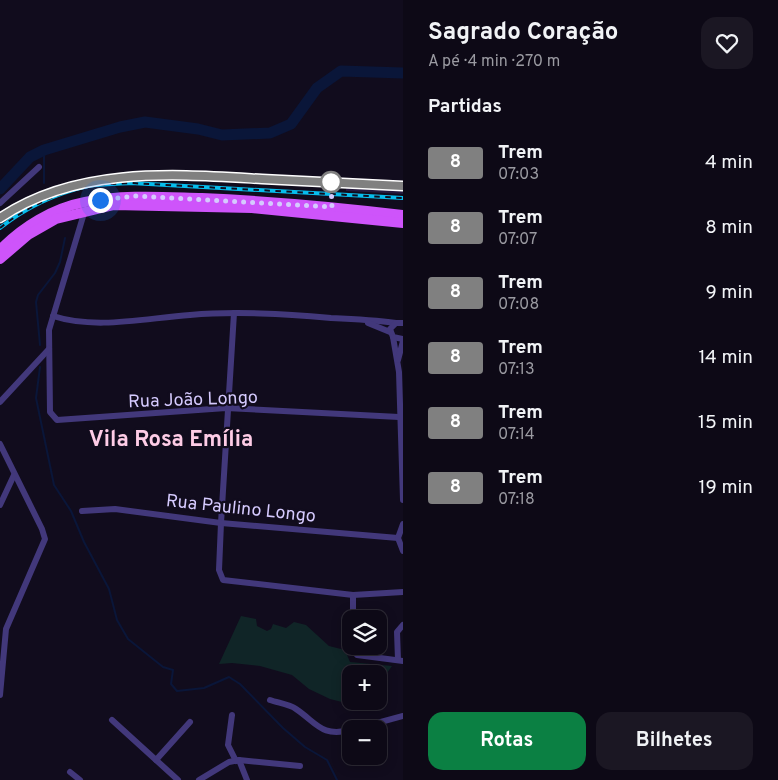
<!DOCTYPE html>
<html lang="pt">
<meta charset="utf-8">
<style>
:root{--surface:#0d0916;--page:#1b1723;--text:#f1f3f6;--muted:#9a9aa1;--line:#2d2a35;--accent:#0b8043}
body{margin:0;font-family:Overpass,sans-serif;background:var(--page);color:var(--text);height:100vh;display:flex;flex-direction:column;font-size:19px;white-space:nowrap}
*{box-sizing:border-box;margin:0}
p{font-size:16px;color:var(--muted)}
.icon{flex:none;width:28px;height:28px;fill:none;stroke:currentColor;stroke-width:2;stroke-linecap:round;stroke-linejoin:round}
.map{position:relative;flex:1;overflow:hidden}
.panel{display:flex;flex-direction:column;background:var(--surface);width:375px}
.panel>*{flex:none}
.badge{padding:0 10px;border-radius:4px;font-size:18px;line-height:32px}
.tools{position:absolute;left:342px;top:610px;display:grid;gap:10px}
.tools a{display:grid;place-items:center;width:45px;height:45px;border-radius:10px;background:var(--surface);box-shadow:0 2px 12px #0003,0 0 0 1px var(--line);font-size:25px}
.you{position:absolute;width:25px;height:25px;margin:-12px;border:4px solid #fff;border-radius:50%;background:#1a73e8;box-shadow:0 0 0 8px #1a73e833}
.map>.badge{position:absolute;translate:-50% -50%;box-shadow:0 0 0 2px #fff}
h2{padding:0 25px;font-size:19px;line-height:45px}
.round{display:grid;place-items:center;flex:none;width:52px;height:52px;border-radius:15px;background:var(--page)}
.summary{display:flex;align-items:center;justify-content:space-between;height:85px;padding:0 25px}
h1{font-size:24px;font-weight:700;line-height:38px}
.primary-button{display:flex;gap:10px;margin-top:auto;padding:10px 25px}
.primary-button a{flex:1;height:58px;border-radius:15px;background:var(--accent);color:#fff;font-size:20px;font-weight:700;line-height:58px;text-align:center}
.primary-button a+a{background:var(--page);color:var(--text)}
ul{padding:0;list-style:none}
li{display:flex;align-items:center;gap:15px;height:65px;padding:0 25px}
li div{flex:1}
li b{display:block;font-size:19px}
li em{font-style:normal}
li .badge{min-width:55px;font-weight:700;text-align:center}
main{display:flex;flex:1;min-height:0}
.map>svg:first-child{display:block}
</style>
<main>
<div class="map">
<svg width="403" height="780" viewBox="0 0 403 780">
<rect width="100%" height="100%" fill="#110c1d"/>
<!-- green -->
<polygon fill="#102527" points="241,616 256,619 257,626 267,631 271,629 273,624 286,628 294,622 306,625 329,646 345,650 350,662 392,666 379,684 379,674 351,674 351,701 359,701 342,702 330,699 309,689 292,675 260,666 232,663 219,664"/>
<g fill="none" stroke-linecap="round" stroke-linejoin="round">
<!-- stream -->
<g stroke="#0a1639" stroke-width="2">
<polyline points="44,183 44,150"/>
<polyline points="40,345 36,302 38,295 55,273 60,262 65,238"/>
<polyline points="40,367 36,398 54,485 71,511 84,542 109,589 117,620 128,639 163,667 173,670 171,684 177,691 204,688 229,677 240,684 283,728 305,747 327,760 337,780"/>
</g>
<!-- river -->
<polyline stroke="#0a1639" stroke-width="11" points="0,189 30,157 44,150 120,127 145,122 198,129 222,135 270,133 291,124 317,88 341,71 403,73"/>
</g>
<!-- building -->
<polygon fill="#24193e" points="346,185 403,188 403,194 346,191"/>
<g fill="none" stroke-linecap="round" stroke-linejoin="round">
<!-- minor -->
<g stroke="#42387b" stroke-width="6">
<polyline points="0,203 39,167"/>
<polyline points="85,210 49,330 50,412 57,420 226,408 399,417"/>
<polyline points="234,313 221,523 219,570 223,580 353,595 403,592"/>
<path d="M53,316C96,330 146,318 190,315C237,311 284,314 331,318C353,319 374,320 396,323"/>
<polyline points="368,323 390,332"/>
<polyline points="403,323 396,323 390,329 393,337 403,339"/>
<polyline points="393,337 399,372 403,500"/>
<polyline points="398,360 403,341"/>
<polyline points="0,402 49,349"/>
<polyline points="0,444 42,529 45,539 6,629 0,695"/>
<polyline points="0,505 14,475"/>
<polyline points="82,511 115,509 221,523 398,538"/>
<polyline points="403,524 398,538 403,551"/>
<polyline points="353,619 353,595"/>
<polyline points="352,646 357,655 403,661"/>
<polyline points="398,660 397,632 403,625"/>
<path d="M270,700C278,703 289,704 296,709C318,724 321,737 351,730"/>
<polyline points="232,715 228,745 236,761"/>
<polyline points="112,720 178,780"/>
<polyline points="355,729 403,716"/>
<polyline points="156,760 190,722"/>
<polyline points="239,760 247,780"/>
<polyline points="70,772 80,780"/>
<polyline points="199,780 229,762 239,760 300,766"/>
</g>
<!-- primary -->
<g stroke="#ce54fa" stroke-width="10">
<path d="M0,250C22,227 53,208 85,202C124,194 163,197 202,198C269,201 336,207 403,215"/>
<polyline points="0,259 28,235 56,219 114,205 252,208 403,223"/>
</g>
<!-- rail casing -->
<g stroke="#07bded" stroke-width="4">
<g id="rail">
<polyline points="133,177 205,176 403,186"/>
<path d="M0,228C25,208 57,193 88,186C102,184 117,184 131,183L403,198"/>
</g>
</g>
<!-- rail -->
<use href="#rail" stroke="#110c1d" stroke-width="2" stroke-dasharray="5.5" stroke-linecap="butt"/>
</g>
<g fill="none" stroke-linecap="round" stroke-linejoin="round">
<!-- line casing -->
<g stroke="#fff" stroke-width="11">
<path id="line" d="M0,218C77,166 174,174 262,179C309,181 356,184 403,186"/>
</g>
<!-- line -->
<use href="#line" stroke="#808080" stroke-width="8"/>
<!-- walk -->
<polyline stroke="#d5cafe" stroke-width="5" stroke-dasharray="0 9" points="100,200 135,196 332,207 331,182"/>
</g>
<!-- markers -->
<circle fill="#fff" stroke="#808080" stroke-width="2.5" cx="331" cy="182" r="10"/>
<g text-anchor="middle" stroke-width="4.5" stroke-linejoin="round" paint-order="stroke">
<!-- street labels -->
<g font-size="18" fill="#d5cafe" stroke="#110c1d">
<text transform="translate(193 399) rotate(-2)" y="6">Rua João Longo</text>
<text transform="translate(241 508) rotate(6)" y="6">Rua Paulino Longo</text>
</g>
<!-- district labels -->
<g font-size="22" font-weight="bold" fill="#fecce6" stroke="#110c1d">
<text x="171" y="446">Vila Rosa Emília</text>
</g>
</g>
</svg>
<div class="tools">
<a><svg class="icon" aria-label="layers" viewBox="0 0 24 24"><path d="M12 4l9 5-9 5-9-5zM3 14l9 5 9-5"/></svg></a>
<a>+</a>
<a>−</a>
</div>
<div class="you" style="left:100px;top:200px"></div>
</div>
<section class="panel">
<div class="summary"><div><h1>Sagrado Coração</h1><p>A pé · 4 min · 270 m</p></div><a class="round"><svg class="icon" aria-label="heart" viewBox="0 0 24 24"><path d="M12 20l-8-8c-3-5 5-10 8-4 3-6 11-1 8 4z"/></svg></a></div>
<h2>Partidas</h2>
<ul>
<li><span class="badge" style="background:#808080;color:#fff">8</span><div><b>Trem</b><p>07:03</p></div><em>4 min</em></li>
<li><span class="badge" style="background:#808080;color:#fff">8</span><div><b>Trem</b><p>07:07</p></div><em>8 min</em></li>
<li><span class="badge" style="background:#808080;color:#fff">8</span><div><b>Trem</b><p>07:08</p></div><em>9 min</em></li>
<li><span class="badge" style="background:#808080;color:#fff">8</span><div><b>Trem</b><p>07:13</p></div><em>14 min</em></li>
<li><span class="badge" style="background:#808080;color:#fff">8</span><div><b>Trem</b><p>07:14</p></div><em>15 min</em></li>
<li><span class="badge" style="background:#808080;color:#fff">8</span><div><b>Trem</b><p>07:18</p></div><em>19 min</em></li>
</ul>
<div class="primary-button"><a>Rotas</a><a>Bilhetes</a></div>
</section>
</main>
